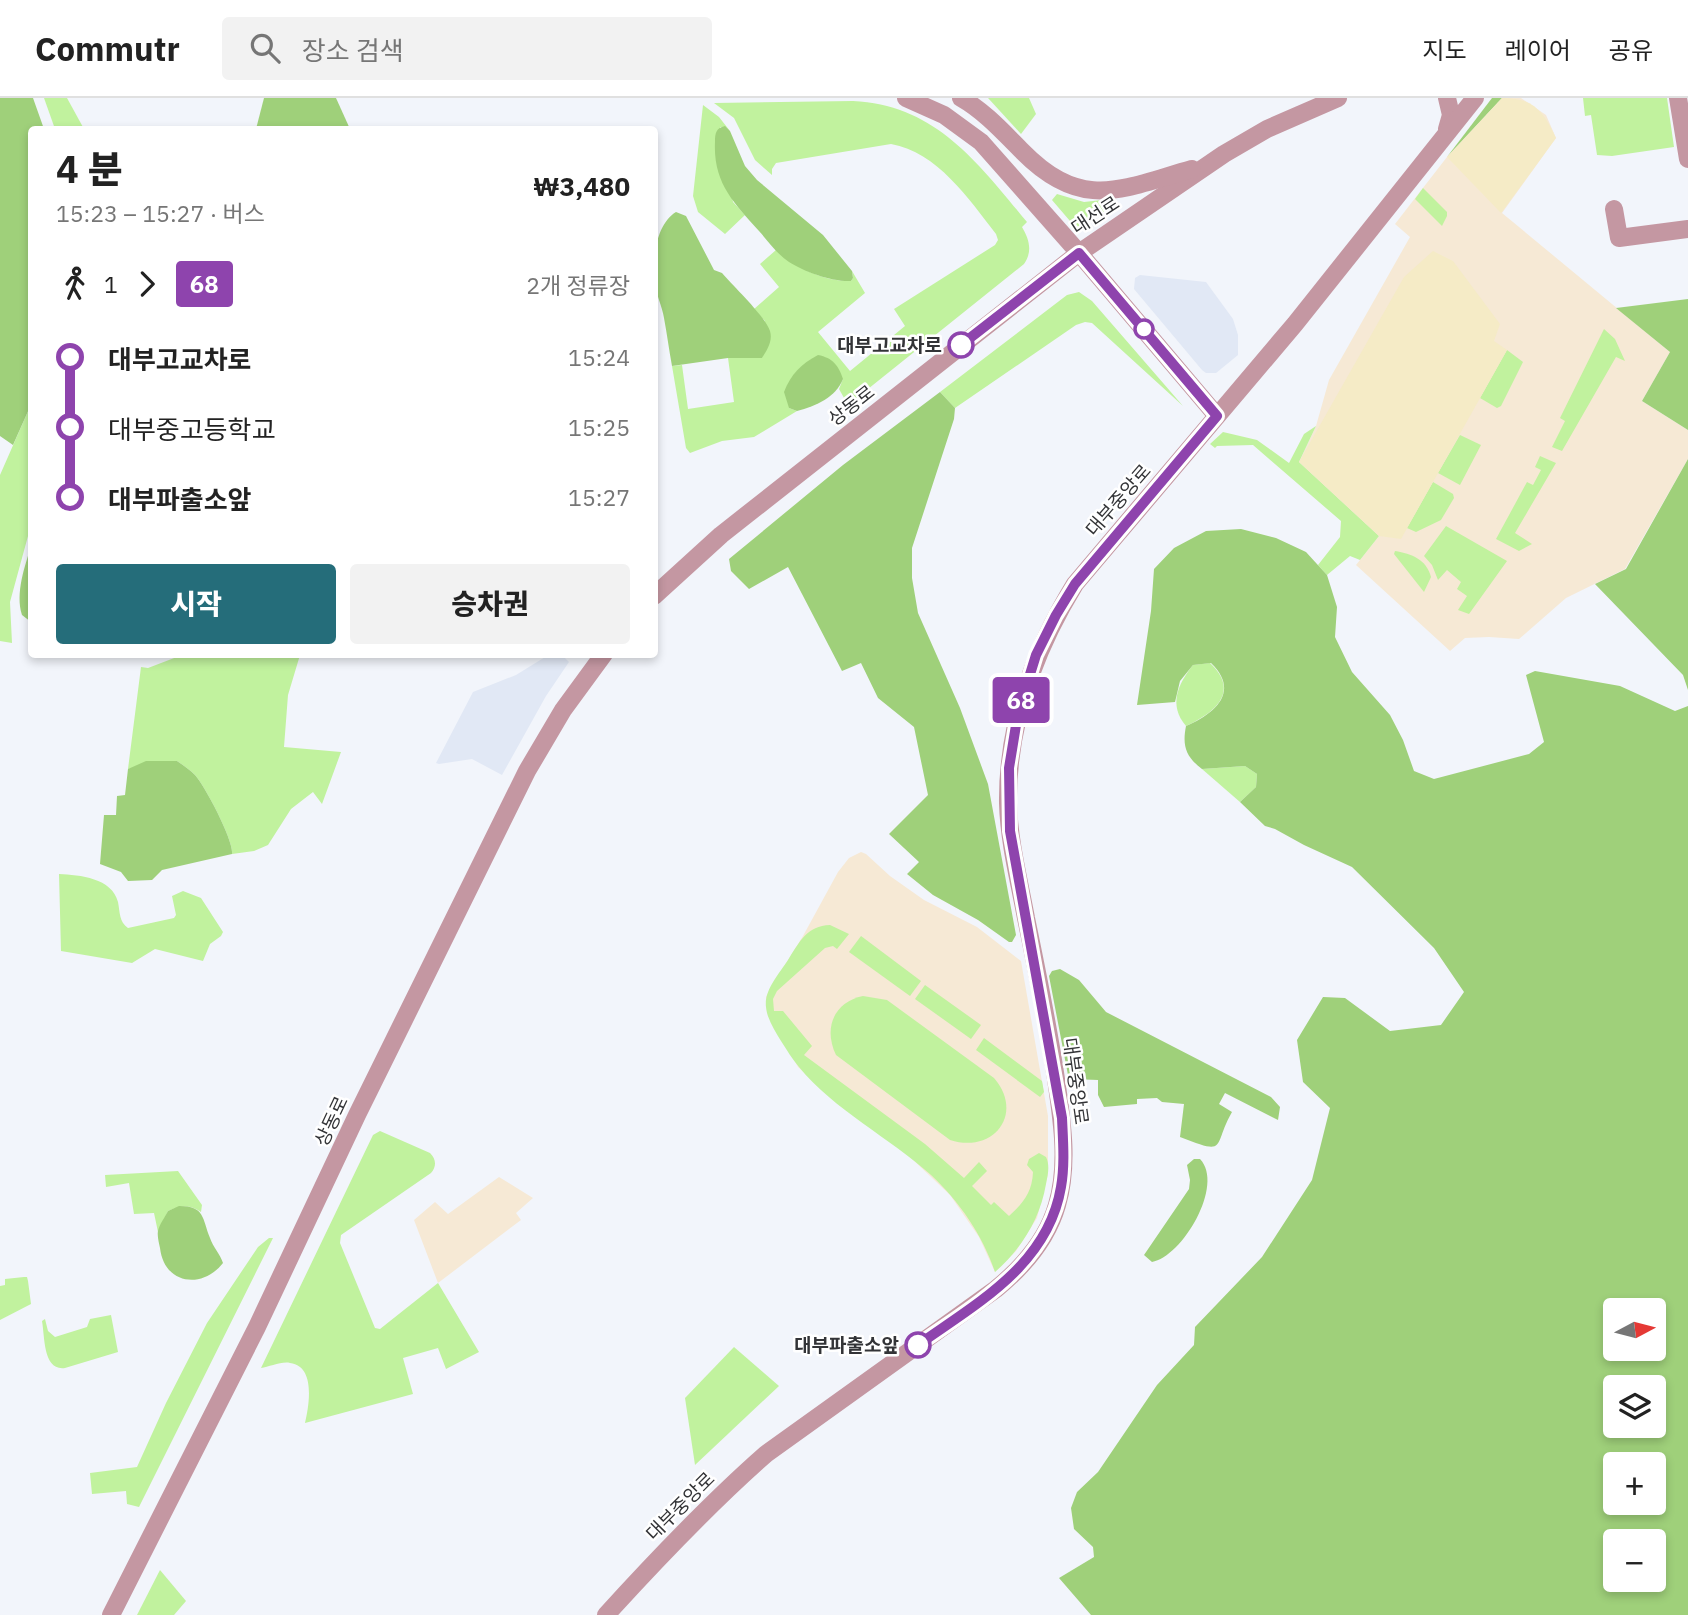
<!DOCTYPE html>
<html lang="ko">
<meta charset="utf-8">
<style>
:root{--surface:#fff;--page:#f2f2f2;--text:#222;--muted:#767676;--line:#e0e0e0;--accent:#256d7a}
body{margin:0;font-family:"IBM Plex Sans","Noto Sans KR",sans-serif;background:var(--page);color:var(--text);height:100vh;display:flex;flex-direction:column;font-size:26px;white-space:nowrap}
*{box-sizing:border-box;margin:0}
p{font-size:23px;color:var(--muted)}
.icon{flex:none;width:38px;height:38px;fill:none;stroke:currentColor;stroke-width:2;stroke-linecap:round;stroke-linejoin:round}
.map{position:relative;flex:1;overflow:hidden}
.drawer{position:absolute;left:28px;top:28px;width:630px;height:532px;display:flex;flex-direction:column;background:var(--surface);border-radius:7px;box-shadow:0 4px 10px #0003}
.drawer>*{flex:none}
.badge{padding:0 14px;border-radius:5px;font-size:24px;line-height:46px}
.needle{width:46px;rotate:83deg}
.controls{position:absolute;left:1603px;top:1200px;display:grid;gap:14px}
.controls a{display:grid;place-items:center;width:63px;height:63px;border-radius:7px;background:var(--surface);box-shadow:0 4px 10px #0003;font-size:35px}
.map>.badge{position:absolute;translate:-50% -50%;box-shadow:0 0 0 4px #fff}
.legs{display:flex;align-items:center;gap:10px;height:77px;padding:0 28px;font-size:23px}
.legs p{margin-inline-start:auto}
.head{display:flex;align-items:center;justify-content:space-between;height:119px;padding:0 28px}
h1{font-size:38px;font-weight:800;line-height:52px}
.cta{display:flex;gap:14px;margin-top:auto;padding:14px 28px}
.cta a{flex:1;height:80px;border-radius:7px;background:var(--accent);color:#fff;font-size:28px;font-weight:800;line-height:80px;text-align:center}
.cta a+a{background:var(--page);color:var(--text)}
ul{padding:0 28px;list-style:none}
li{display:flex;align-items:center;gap:24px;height:70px;font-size:26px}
li i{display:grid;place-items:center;width:10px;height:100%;margin:0 9px;background:currentColor}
li i::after{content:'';width:18px;height:18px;margin:-9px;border:5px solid;border-radius:50%;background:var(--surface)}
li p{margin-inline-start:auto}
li:first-child i{background:linear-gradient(#0000 50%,currentColor 0)}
li:last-child i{background:linear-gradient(currentColor 50%,#0000 0)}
header{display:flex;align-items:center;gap:42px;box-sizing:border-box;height:98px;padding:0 35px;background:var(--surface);border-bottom:2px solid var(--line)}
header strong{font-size:33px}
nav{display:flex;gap:38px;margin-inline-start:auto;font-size:24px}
.search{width:490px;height:63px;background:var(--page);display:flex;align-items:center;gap:18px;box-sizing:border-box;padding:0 24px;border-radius:7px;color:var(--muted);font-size:26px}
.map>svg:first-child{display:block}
</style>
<header>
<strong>Commutr</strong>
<div class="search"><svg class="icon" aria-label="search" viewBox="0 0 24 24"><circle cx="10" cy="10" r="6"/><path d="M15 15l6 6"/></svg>장소 검색</div>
<nav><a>지도</a><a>레이어</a><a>공유</a></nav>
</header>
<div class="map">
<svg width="1688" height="1517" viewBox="0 0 1688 1517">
<rect width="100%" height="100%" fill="#f2f5fb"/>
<!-- built -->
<g fill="#e1e8f5">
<polygon points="1140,177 1206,184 1233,221 1238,237 1238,257 1216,275 1206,275 1202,272 1134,191 1135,180"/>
<polygon points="550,556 562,557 569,564 546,598 502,677 472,661 439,666 436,665 473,594 516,577"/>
</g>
<!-- education -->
<g fill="#f6e9d5">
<polygon points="1502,0 1521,0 1546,17 1556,40 1502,115 1670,254 1642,303 1688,332 1688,361 1625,471 1566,500 1519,541 1489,539 1465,540 1450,553 1356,467 1379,438 1299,364 1316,328 1329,282 1410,139 1395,126 1447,59"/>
<polygon points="861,754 866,756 890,778 924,802 977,829 1021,863 1048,1018 1048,1076 1037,1120 1016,1153 995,1174 979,1139 950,1097 910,1059 828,997 812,982 798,969 768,917 766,899 770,891 803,838 838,774 849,760"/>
<polygon points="499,1079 533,1100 516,1115 521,1122 438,1185 414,1122 435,1104 448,1116"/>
</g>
<!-- green -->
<g fill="#c1f29e">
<polygon points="44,0 67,0 84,31 55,31"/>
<polygon points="988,0 1029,0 1036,16 1021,36"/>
<polygon points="1583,0 1667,0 1674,49 1612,58 1597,57 1591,17 1585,18"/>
<path d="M853,3C936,7 978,65 1027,124L1022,129C1029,141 1033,153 1024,166L848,307L839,291L843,281L789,310L797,313L754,339L722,343L690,355L686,350L672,268L682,267L688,311L734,304L728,260H762L765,223L754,211L779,189L760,166L776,152C794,169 825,184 851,183L853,180L852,173L865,195L818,234L850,273L905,228L894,211L995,147L998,142L996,136C969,101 937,54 891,46L776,65L772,71V77L755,62L734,20L714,5Z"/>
<polygon points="703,7 719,19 730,33 725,29 720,29 733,104 745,117 725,136 698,114 693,98"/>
<polygon points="1423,90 1447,114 1447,118 1442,128 1415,101"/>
<polygon points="1057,96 1084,104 1111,101 1116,105 1080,131 1076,130 1052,102"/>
<polygon points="1079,194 1092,203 1183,308 1092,225 1085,224 1076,227 955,310 940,294 1067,197"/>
<polygon points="1604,231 1615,241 1625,263 1616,259 1562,353 1552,349 1565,323 1560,320"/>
<polygon points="1507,252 1523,264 1501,308 1497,310 1480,300"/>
<polygon points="31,310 31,427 10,504 12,545 0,543 0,377 29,311"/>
<polygon points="1316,328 1299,364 1379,438 1360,462 1350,458 1327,477 1318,467 1340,439 1341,423 1253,347 1217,348 1215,350 1210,346 1223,334 1257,342 1289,365 1304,336"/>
<polygon points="1460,337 1481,347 1460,387 1438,375"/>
<polygon points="1540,358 1556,365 1515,435 1532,446 1519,453 1496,441 1527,384 1533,387 1541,372 1535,369"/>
<polygon points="1433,384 1453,396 1454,400 1441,422 1416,434 1407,430"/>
<polygon points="1446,428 1507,463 1469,516 1458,512 1467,498 1457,491 1461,484 1447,472 1438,482 1432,467 1424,458"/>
<path d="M1395,453C1412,456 1426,461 1431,479L1424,494L1394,456Z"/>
<path d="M182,557H300L288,597L284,649L341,654L322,706L313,694L291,711L268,747L254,753L232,756C234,743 205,688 195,677C190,672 183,667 177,663L128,671L141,569L148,570Z"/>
<path d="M1210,565C1241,594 1214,615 1186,628C1168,607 1178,586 1193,567Z"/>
<polygon points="1245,668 1257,676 1256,689 1240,704 1202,671"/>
<path d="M59,776C80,777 112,780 118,804C120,814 119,824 128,830L174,820L176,817L172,798L183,793L201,800L223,834L221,838L210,846L203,863L155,851L132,865L61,853Z"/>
<path d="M830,827L849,836L837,851L833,848L825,850L777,893L773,901L774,913H783L812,948L804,957L925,1046L964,1080L979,1064L987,1073L972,1088L991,1107L994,1104L1009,1118C1023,1105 1032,1095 1033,1074L1027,1067L1029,1061L1039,1055L1046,1059C1050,1067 1048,1076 1046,1086C1040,1121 1022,1150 995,1174C983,1138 959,1103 931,1077C890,1040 834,1012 799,969C792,961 787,952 781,943C775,933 767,921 766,909C764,892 779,876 788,862C800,843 807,828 830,827Z"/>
<polygon points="861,838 921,883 910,898 849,854"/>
<polygon points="925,887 981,927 971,941 915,901"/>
<path d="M863,898L887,902L994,980C1025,1016 993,1056 950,1042L836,957C823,930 834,904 863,898Z"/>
<polygon points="984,940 1042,983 1044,994 1040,999 976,952"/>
<path d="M380,1033L430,1055C436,1061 437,1068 431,1075L341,1137L340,1145L375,1230L380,1231L438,1185L479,1254L446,1271L438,1250L403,1260L413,1296L305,1325C309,1308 316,1268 290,1265C282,1263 269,1269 261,1270L373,1037Z"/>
<path d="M178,1073L202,1107L201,1114C189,1106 181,1108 168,1113L158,1134L154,1115L134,1116L129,1085L106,1089L105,1077Z"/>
<polygon points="269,1140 273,1140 139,1409 127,1406 126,1393 92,1396 90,1375 137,1369 166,1305 207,1225 258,1149"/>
<polygon points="24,1179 27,1179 28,1183 31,1206 0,1222 0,1188 5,1187 5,1181"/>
<path d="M111,1217L118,1254L65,1270C43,1273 45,1240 42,1223L45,1221L48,1233L55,1239L87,1229L90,1221Z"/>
<polygon points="734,1249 779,1288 695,1367 685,1300"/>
<polygon points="160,1472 186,1503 174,1517 137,1517"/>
</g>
<!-- forest -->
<g fill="#9fd07a" fill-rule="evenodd">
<polygon points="0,0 33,0 44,31 32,32 31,310 29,311 13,347 0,338"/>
<polygon points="264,0 336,0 350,31 256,31"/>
<polygon points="1492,0 1502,0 1447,59"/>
<path d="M725,28L730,33L745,68L757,82L823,137L852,173L853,180L851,183C832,184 805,174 789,164C777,156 768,143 759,133C734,105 713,85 715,44C715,35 716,30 725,28Z"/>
<path d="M676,114L686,118L714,172L722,175C733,188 766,219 770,233C773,243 767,252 762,260H728L672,268C669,252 667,236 664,220C662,208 656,196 654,183C652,162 656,126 676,114Z"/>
<polygon points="1688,201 1688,332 1642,303 1670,254 1616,210"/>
<path d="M818,257C833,260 838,267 843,281C836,299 816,308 797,313L789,310L784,294C791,276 801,266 818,257Z"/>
<polygon points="940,294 955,310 954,321 912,450 912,480 918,515 960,610 988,686 1016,837 1012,844 1009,844 978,822 933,797 907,776 919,764 889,736 928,697 914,629 878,600 861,565 842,573 788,469 749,491 731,473 729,461 843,367"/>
<polygon points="1688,361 1688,592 1683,577 1595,486 1626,471"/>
<path d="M1241,431L1276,440L1306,454L1327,477L1337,509L1335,539L1352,574L1390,617L1403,642L1414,673L1434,681L1529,656L1544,644L1526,577L1535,573L1620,588L1675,613L1688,608V1517H1091L1059,1480L1094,1459L1093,1449L1074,1431L1071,1410L1077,1394L1098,1374L1157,1287L1194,1247L1195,1229L1262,1159L1312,1082L1330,1010L1303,984L1297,942L1323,899L1345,900L1390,933L1441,927L1464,894L1434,850L1352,769L1304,747L1275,731L1265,728L1240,704L1256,689L1257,676L1245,668L1202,671C1186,659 1182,648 1186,628C1214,616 1241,594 1211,565L1193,567L1180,583L1175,604L1137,607L1151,513L1154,471L1174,450L1206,433ZM1615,1213H1654V1251H1615ZM1615,1290H1654V1328H1615ZM1615,1367H1654V1405H1615ZM1615,1444H1654V1482H1615Z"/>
<path d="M31,448V524L22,517C15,495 25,468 31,448Z"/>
<path d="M146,663H177C183,667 190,672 195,677C205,688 234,743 232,756L162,772L152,782L128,783L121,774L100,766L104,717H116L117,698L125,697L128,671Z"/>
<path d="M1060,871L1079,882L1106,914L1271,999L1280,1009L1278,1022L1225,995L1219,1006L1232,1014C1212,1049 1229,1058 1180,1039L1184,1006L1162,1004L1157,1000L1137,1001V1006L1104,1009L1098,997V982L1072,981L1068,977L1049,878L1052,873Z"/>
<path d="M1194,1061H1200C1225,1087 1182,1159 1152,1164L1144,1157L1189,1091L1190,1082L1187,1067Z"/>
<path d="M179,1108C205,1108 202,1120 210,1140C213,1149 220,1156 223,1165C202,1192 164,1186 160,1150C159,1145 157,1138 158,1133C159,1127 165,1119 168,1113Z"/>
</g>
<!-- sand -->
<g fill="#f5ebc6">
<path d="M1502,0C1534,0 1543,13 1556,40L1501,115L1447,59Z"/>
<polygon points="1433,153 1453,163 1500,226 1494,243 1507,252 1401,441 1379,438 1299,364 1404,179"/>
</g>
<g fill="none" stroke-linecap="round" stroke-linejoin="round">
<!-- minor -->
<g stroke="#c497a2" stroke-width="18">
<polyline points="906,0 944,17 981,44 1079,155 1224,56 1267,31 1338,0"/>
<path d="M961,0C984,13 1003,34 1022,53C1082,114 1121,91 1192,71"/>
<polyline points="1447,0 1451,17 1447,31"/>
<polyline points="1678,0 1688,61"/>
<polyline points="1614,111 1619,140 1688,131"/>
<polyline points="654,498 721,437 1079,155 1217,318"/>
<polyline points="111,1517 257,1229 357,1017 527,673 563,612 604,556"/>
<path d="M606,1517C657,1461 709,1406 766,1356L996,1191C1023,1169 1047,1142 1057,1107C1069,1066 1062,1023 1056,981C1048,927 1037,873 1026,820C1019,782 1009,744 1008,705C1007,625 1034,553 1075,486L1295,226L1475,0"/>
</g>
</g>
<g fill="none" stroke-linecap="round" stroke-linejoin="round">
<!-- line-1 casing -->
<g stroke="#fff" stroke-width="16">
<path id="line-1" d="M918,1247C977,1205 1048,1167 1061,1089C1065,1066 1063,1043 1062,1020L1010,733L1009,670L1018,615L1036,557L1056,517L1075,486L1217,318L1079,155L961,247"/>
</g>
<!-- line-1 -->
<use href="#line-1" stroke="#8e44ad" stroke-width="10"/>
</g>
<!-- markers -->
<g fill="#fff" stroke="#8e44ad" stroke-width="3.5">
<circle cx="1144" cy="231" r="9"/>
<circle cx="961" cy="247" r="12"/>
<circle cx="918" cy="1247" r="12"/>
</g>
<g text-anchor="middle" stroke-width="5" stroke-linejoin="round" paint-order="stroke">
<!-- street labels -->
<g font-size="19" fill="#333437" stroke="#fff">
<text transform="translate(1095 117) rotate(-33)" y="7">대선로</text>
<text transform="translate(851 307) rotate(-38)" y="7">상동로</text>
<text transform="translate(1118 402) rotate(-49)" y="7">대부중앙로</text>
<text transform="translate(1076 983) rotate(82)" y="7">대부중앙로</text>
<text transform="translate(331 1023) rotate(-65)" y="7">상동로</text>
<text transform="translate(680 1408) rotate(-45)" y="7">대부중앙로</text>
</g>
<!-- stop labels -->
<g font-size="19" font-weight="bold" fill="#333437" stroke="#fff" text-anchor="end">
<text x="942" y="254">대부고교차로</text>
<text x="899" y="1254">대부파출소앞</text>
</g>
</g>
</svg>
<div class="controls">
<a><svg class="needle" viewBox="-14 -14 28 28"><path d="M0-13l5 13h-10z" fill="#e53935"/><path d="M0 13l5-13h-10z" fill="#767676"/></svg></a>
<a><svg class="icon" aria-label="layers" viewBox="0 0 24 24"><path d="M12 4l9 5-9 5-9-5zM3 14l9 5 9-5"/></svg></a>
<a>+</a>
<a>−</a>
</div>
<b class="badge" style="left:1021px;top:602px;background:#8e44ad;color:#fff">68</b>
<section class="drawer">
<div class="head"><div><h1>4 분</h1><p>15:23 – 15:27 · 버스</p></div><b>₩3,480</b></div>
<div class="legs"><svg class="icon" aria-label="walk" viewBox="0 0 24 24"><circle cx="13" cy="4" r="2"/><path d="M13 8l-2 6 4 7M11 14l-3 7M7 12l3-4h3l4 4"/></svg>1<svg class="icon" aria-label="forward" viewBox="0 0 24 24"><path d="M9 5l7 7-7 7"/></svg><b class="badge" style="background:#8e44ad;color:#fff">68</b><p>2개 정류장</p></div>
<ul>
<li><i style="color:#8e44ad"></i><b>대부고교차로</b><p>15:24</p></li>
<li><i style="color:#8e44ad"></i><span>대부중고등학교</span><p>15:25</p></li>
<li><i style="color:#8e44ad"></i><b>대부파출소앞</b><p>15:27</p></li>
</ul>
<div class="cta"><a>시작</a><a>승차권</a></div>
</section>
</div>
